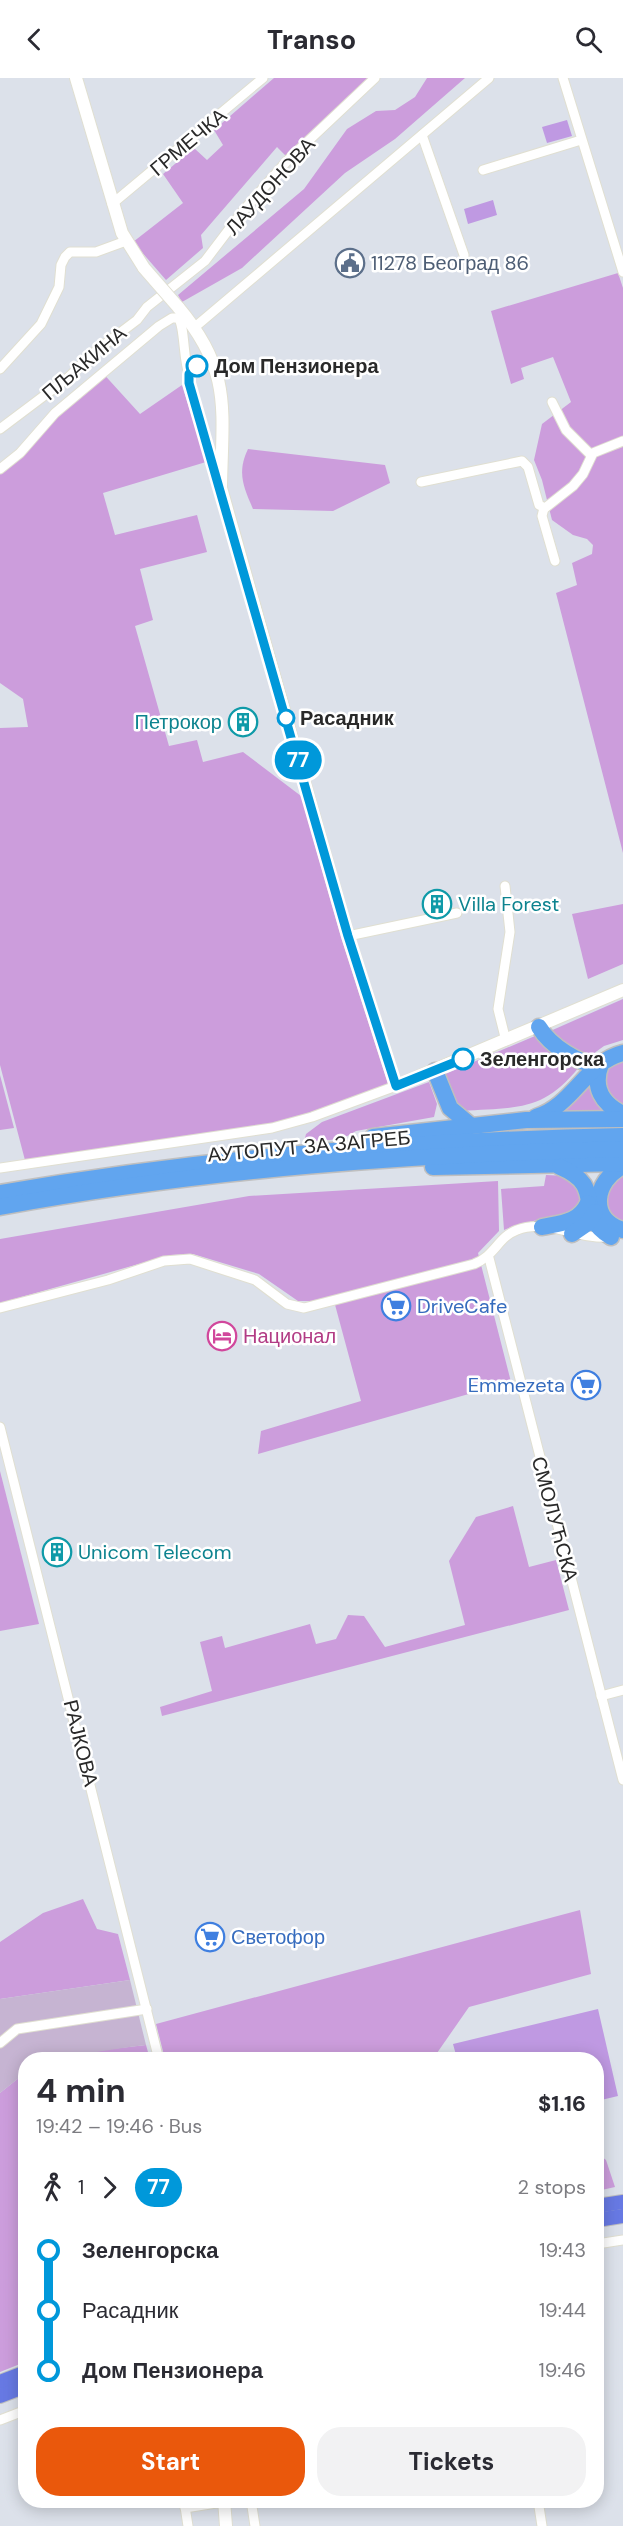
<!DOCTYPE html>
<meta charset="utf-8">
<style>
:root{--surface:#fff;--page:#f2f2f3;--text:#2b2b33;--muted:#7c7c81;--accent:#ea580c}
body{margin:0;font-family:"DM Sans",sans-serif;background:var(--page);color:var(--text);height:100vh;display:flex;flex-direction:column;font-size:22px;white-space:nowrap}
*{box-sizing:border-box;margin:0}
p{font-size:20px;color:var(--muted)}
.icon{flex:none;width:33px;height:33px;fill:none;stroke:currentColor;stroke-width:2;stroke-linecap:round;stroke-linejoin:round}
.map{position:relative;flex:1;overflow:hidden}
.sheet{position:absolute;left:18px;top:1974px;width:586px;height:456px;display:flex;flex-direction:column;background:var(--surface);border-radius:24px;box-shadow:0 3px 15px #0003}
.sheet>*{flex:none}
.badge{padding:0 12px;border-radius:20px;font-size:21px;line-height:39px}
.map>.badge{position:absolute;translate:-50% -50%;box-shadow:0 0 0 3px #fff}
.legs{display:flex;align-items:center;gap:9px;height:66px;padding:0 18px;font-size:20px}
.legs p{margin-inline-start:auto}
.head{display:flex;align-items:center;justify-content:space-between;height:102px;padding:0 18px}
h1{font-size:33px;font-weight:700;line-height:45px}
.primary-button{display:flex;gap:12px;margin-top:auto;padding:12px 18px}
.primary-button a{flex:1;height:69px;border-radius:24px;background:var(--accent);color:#fff;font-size:24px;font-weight:700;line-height:69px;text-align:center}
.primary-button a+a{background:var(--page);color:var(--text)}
ul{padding:0 18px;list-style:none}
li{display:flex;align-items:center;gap:21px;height:60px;font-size:22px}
li i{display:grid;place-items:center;width:9px;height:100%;margin:0 8px;background:currentColor}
li i::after{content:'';width:15px;height:15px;margin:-8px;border:4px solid;border-radius:50%;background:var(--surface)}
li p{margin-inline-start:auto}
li:first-child i{background:linear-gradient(#0000 50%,currentColor 0)}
li:last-child i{background:linear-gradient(currentColor 50%,#0000 0)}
header{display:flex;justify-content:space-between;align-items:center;height:78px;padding:0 18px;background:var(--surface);font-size:27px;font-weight:700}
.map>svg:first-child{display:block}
</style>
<header><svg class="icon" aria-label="back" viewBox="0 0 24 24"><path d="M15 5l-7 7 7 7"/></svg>Transo<svg class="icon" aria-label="search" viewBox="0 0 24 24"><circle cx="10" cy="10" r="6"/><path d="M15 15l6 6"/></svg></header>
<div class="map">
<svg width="623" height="2448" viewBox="0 0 623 2448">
<rect width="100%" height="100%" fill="#dce1ea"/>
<!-- green -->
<g fill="#cc9ddc">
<polygon points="274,0 368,0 287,79 277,69 201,157 203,170 166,202 133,164 183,125 163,96 194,70 207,82 223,67 214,52"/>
<polygon points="427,0 465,0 395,61 345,95 242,190 182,224 178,217 304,111 347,51 376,33 395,32 415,19"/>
<polygon points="618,195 623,210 623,775 556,515 577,507 572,485 592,476 593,467 587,461 573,457 552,442 542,402 534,382 542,346 571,324 553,279 521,290 524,301 511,306 491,233"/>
<polygon points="100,292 140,336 182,307 206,384 103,415 115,457 197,437 207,474 140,491 153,542 135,548 169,668 197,662 203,684 243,674 305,721 396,1008 291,1046 26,1086 0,987 0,650 28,649 23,621 0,605 0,389"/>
<path d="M248,371L385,387L390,405L333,433L253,431C243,408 237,394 248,371Z"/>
<polygon points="623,826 623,886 588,901 572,836"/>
<polygon points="623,921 623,962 604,968 586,981 548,954"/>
<path d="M535,958L579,989C543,1035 514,1029 461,1033L443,997Z"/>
<polygon points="623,982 623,1031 606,1019 605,991"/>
<polygon points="0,997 14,1050 0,1052"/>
<polygon points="594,997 594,1022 610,1038 556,1038"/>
<polygon points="429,1004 437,1026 434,1039 356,1053 342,1061 304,1064 306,1056 322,1044"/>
<polygon points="623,1096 623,1144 615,1141 605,1131 609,1105"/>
<path d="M546,1097L568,1098L580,1110V1130C556,1141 529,1141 504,1152L501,1111L544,1108Z"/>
<polygon points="498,1103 499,1153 478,1175 511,1304 258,1376 261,1353 361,1323 334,1223 298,1223 259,1196 193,1176 171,1177 0,1225 0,1161 249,1118"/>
<polygon points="0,1393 39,1546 0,1553"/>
<polygon points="513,1428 529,1489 556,1482 569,1532 162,1638 160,1629 212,1613 200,1564 222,1558 225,1570 310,1546 316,1566 336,1561 348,1537 364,1538 385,1569 465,1547 449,1483 476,1439"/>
<polygon points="83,1821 97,1851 118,1856 130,1902 0,1921 0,1864 43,1835"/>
<polygon points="580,1832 591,1896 469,1929 437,1975 408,1982 165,1981 156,1946"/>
<polygon points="146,1967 150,1981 52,1982 76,1975"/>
<polygon points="25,1995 25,2284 0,2294 0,2015"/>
<polygon points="597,2075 606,2082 615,2109 597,2113"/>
</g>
<!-- cemetery -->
<path fill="#c6b4d2" d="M130,1902L146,1967C107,1971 65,1981 26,1982L25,1995L0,2015V1921Z"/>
<!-- pitch -->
<g fill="#bf99e2">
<polygon points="567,42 572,58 547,65 542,49"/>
<polygon points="493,122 497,137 468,146 464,131"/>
<polygon points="598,1931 618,2018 597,2023 597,1982 439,1981 456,1977 453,1966"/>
</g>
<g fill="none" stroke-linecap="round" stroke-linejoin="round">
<!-- street casing -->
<g stroke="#e0dfd1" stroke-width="11">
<g id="street">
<polyline points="563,0 623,194"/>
<polyline points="422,57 464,177"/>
<polyline points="483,92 581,62"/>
<polyline points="112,126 263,0"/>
<polyline points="195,249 489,0"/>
<polyline points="214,286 197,288 188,299 219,404"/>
<polyline points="0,291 41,246 59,209 61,187 65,179 70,174 96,174 126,163"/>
<polyline points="552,324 566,352 591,377"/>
<polyline points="0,351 69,299 92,276 137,242 147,229 205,183 243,133 287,83 375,0"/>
<path d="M0,391L20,375L55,335L159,248L172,240H178C185,247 183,282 189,296"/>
<polyline points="421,404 522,383 528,389 539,427 545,430 573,408 583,396 593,375 623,363"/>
<polyline points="544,430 542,438 555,483"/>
<polyline points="505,808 510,854 498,931 506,963"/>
<polyline points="348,858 457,835"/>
<polyline points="0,1090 272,1050 312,1039 396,1008"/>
<polyline points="489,1180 623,1702"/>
<path d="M0,1230L108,1202L164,1183L190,1181L255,1202L287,1226L304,1230L474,1186C495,1178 498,1159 517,1152C546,1140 579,1162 609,1159"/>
<polyline points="0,1349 159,1982"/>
<polyline points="601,1618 623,1612"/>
<polyline points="0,1965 17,1951 147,1931"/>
<polyline points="597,2166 623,2162"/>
<polyline points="0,2342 26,2332"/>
<polyline points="184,2422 188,2448"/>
<polyline points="251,2422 255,2448"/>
<polyline points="538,2422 542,2448"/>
<polyline points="185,2430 235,2422"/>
</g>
</g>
<!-- secondary casing -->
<g stroke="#e0dfd1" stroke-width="14">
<g id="secondary">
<polyline points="76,0 122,155 144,190"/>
<path d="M178,229C233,294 222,332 221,410L348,858L396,1008L623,912"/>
<polyline points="224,2422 226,2448"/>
</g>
</g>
<!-- primary casing -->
<g stroke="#bfbfbf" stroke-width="16">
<g id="primary">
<polyline points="597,2128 623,2124"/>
<polyline points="597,2142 623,2138"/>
<polyline points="0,2304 26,2294"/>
<polyline points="0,2318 26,2308"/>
</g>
</g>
<!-- highway casing -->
<g stroke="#bfbfbf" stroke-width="19">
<g id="highway">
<path d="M539,949C549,966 580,989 601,986"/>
<path d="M601,986C592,1009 602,1026 623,1036"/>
<polyline points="435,993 450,1030 469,1046"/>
<path d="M536,1039C573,1028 586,984 623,975"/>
<polyline points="373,1059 526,1042 623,1041"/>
<path d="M623,1088C594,1103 588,1141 623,1152"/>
<polyline points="433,1089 623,1085"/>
<path d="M560,1089C609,1110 571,1135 611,1159"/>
<path d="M0,1115C206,1080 414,1062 623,1058"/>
<path d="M0,1129C206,1091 414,1076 623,1071"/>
<path d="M542,1149C561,1145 579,1145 588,1125"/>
<polyline points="572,1156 588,1145 595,1134"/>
</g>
</g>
<!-- street -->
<use href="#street" stroke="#fff" stroke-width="9"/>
<!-- secondary -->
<use href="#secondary" stroke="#fff" stroke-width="12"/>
<!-- primary -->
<use href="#primary" stroke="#6779e3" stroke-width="14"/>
<!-- highway -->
<use href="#highway" stroke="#61a5ef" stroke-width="16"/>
<!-- secondary-bridge casing -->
<g stroke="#e0dfd1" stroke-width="14" stroke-linecap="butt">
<polyline id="secondary-bridge" points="144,190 178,229"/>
</g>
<!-- secondary-bridge -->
<use href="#secondary-bridge" stroke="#fff" stroke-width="12"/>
</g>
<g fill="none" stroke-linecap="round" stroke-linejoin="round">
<!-- line-1 casing -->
<g stroke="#fff" stroke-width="14">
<polyline id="line-1" points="197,288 189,296 189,305 348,858 396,1008 463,981"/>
</g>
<!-- line-1 -->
<use href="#line-1" stroke="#0098da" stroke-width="9"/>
</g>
<!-- icons -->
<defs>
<g id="civic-ring" transform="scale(1.5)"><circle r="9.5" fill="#fff" stroke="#5c6f8a" stroke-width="1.5"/><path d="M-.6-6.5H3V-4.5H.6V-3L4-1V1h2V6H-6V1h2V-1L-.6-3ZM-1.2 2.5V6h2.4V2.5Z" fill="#5c6f8a"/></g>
<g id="building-ring" transform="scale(1.5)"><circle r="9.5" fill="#fff" stroke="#0f9aa8" stroke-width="1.5"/><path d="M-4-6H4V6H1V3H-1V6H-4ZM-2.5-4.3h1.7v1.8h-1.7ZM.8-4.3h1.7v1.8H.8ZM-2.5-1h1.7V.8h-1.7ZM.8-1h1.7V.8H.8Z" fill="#0f9aa8"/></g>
<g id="supermarket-ring" transform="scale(1.5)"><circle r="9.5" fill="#fff" stroke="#3f7fe0" stroke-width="1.5"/><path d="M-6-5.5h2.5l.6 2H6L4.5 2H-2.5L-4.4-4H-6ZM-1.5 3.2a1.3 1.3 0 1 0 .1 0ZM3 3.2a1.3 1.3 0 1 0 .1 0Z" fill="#3f7fe0"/></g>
<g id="hotel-ring" transform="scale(1.5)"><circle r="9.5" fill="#fff" stroke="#d1479c" stroke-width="1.5"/><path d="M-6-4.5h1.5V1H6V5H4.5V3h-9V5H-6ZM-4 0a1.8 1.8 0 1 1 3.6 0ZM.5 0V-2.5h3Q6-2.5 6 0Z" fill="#d1479c"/></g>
</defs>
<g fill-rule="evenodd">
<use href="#civic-ring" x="350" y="185"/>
<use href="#building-ring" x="243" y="644"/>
<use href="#building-ring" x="437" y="826"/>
<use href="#supermarket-ring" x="396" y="1228"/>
<use href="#hotel-ring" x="222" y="1258"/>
<use href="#supermarket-ring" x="586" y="1307"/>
<use href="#building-ring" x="57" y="1474"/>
<use href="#supermarket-ring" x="210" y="1859"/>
</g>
<!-- markers -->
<g fill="#fff" stroke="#0098da" stroke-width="3">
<circle cx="197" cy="288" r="10"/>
<circle cx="286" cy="640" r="8"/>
<circle cx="463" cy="981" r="10"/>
</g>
<g text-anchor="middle" stroke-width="5" stroke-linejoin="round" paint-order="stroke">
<!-- street labels -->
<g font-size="20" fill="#292929" stroke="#fff">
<text transform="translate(188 64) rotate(-40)" y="7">ГРМЕЧКА</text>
<text transform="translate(270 108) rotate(-48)" y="7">ЛАУДОНОВА</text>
<text transform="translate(84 285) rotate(-40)" y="7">ПЉАКИНА</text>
<text transform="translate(309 1068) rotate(-5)" y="7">АУТОПУТ ЗА ЗАГРЕБ</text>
<text transform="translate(555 1441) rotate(75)" y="7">СМОЛУЋСКА</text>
<text transform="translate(81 1665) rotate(76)" y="7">РАЈКОВА</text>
</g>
<!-- service labels -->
<g font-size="20" fill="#4e5e75" stroke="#fff" text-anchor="start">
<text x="371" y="192">11278 Београд 86</text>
</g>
<!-- stop labels -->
<g font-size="20" font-weight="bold" fill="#292929" stroke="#fff" text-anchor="start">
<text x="214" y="295">Дом Пензионера</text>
<text x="300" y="647">Расадник</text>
<text x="480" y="988">Зеленгорска</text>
</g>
<!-- culture labels -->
<g font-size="20" fill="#0d838f" stroke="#fff" text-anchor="start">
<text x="222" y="651" text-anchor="end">Петрокор</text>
<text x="458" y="833">Villa Forest</text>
<text x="78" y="1481">Unicom Telecom</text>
</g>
<!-- shop labels -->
<g font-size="20" fill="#366cbe" stroke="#fff" text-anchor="start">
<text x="417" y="1235">DriveCafe</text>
<text x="565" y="1314" text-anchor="end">Emmezeta</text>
<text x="231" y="1866">Светофор</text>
</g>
<!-- hotel labels -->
<g font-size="20" fill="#b23c85" stroke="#fff" text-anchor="start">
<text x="243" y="1265">Национал</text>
</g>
</g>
</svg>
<b class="badge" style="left:298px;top:682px;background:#0098da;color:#fff">77</b>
<section class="sheet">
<div class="head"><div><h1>4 min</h1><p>19:42 – 19:46 · Bus</p></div><b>$1.16</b></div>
<div class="legs"><svg class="icon" aria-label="walk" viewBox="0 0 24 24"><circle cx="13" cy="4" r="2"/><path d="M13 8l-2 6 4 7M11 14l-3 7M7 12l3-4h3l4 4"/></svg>1<svg class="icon" aria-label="forward" viewBox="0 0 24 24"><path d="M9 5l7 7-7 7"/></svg><b class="badge" style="background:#0098da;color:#fff">77</b><p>2 stops</p></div>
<ul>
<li><i style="color:#0098da"></i><b>Зеленгорска</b><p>19:43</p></li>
<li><i style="color:#0098da"></i><span>Расадник</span><p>19:44</p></li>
<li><i style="color:#0098da"></i><b>Дом Пензионера</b><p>19:46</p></li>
</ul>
<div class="primary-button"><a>Start</a><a>Tickets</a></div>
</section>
</div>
